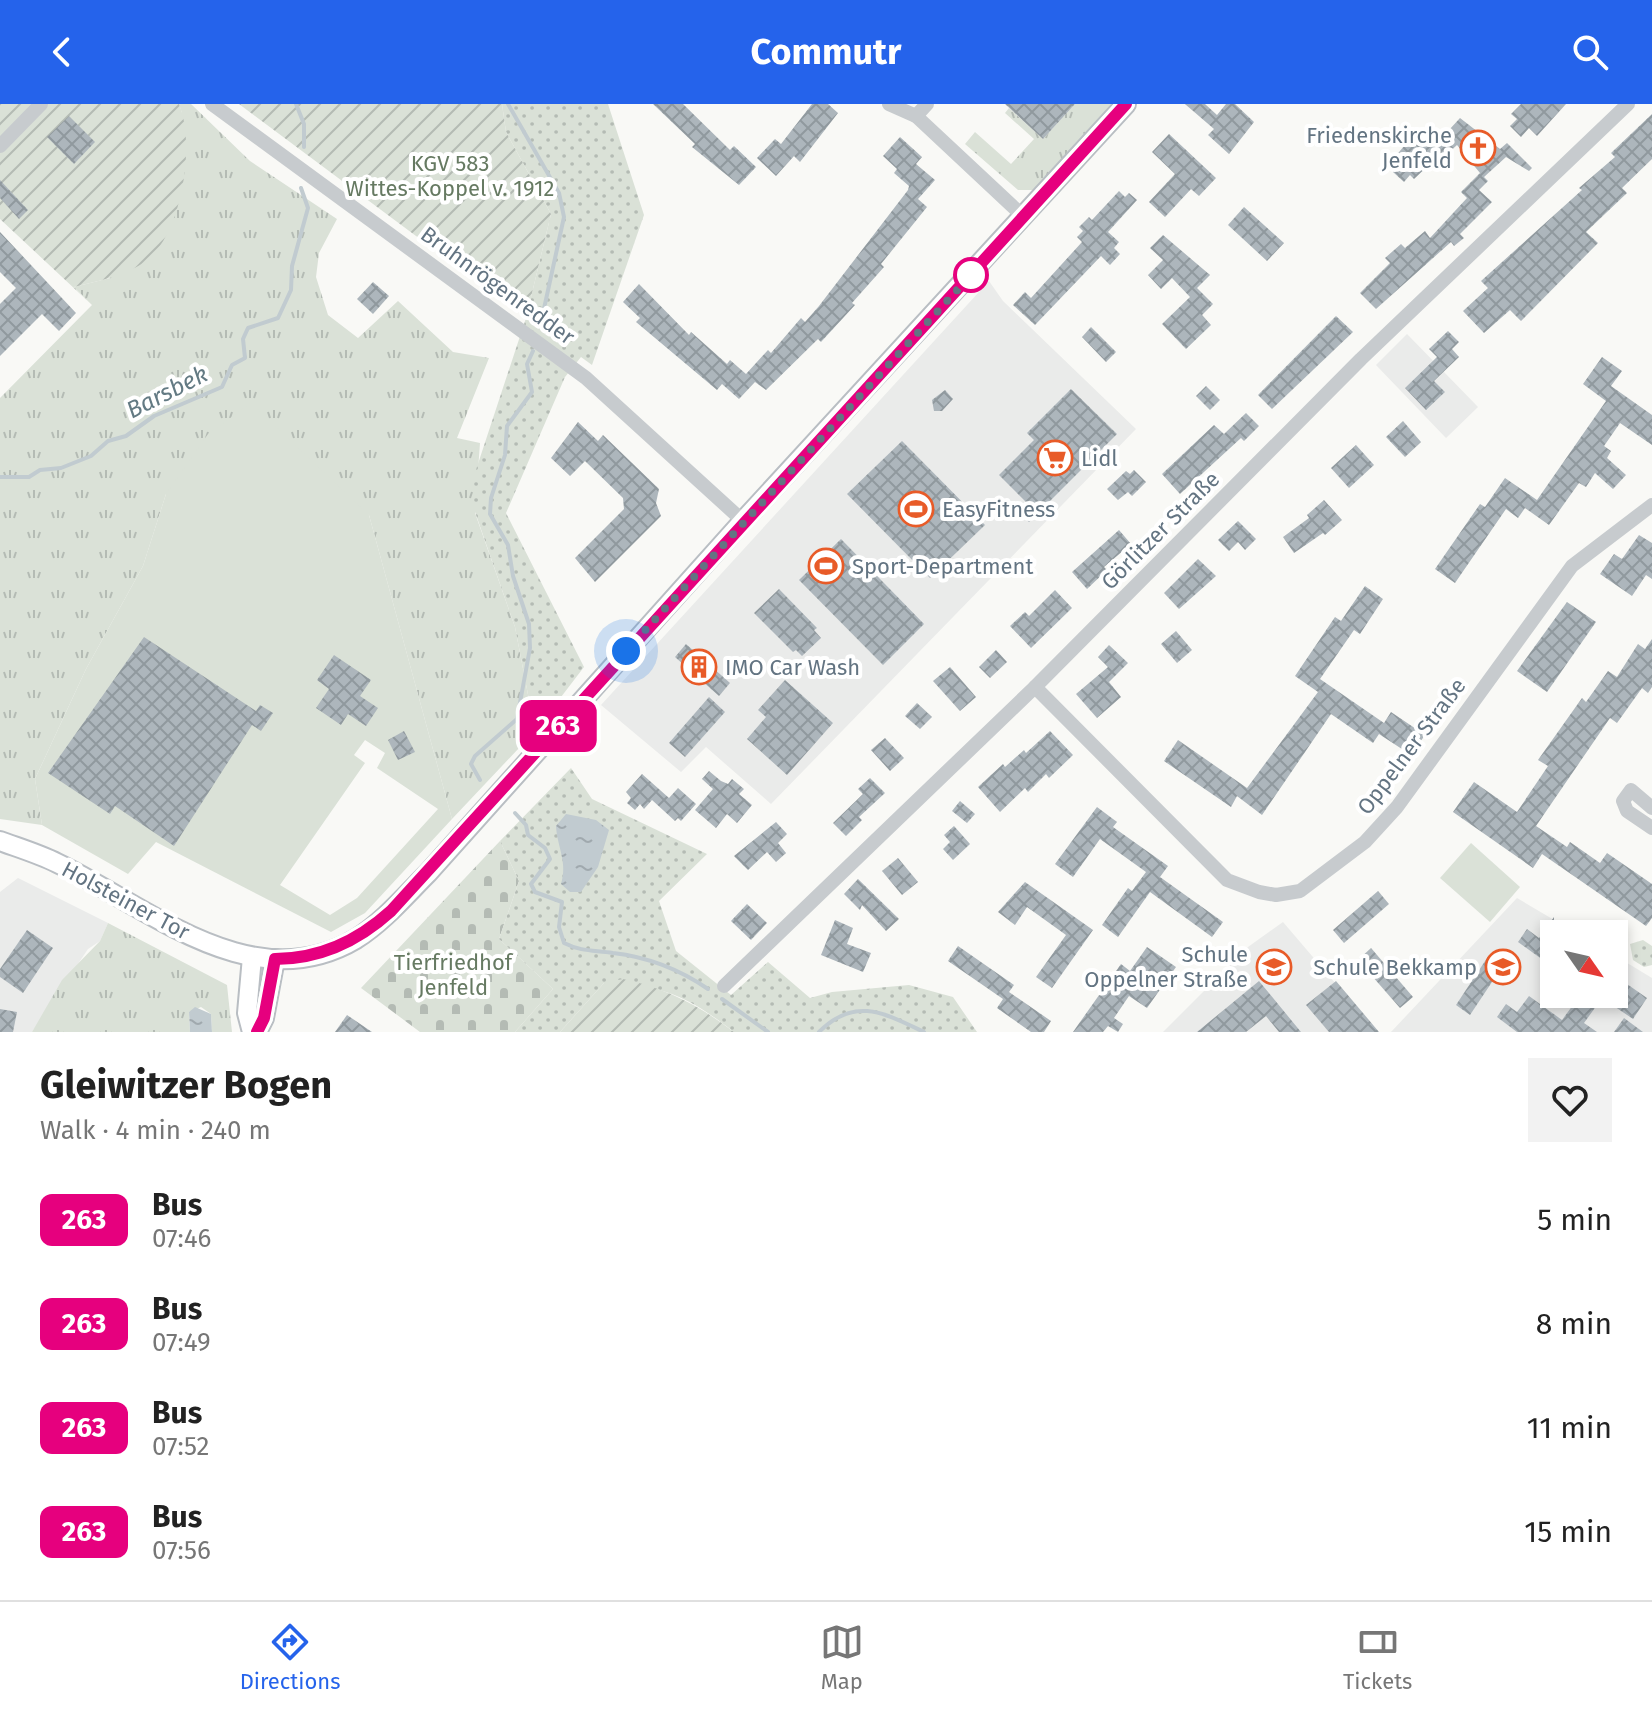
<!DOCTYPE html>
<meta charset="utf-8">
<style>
:root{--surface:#fff;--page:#f2f2f2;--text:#222;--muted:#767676;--line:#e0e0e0;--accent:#2563eb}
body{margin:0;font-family:"Fira Sans",sans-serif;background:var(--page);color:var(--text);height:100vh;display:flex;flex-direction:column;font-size:30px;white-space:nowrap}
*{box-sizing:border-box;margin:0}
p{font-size:26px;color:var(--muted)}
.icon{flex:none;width:44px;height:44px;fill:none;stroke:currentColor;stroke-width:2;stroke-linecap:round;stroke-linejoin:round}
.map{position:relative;height:928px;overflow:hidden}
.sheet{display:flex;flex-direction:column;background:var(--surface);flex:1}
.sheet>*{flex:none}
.badge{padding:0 16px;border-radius:12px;font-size:28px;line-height:52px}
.needle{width:52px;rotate:124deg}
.fabs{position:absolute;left:1540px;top:816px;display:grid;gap:16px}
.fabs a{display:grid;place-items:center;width:88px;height:88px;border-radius:0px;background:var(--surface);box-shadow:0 4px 12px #0003;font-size:40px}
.you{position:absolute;width:40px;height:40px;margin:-20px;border:6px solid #fff;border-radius:50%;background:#1a73e8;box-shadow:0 0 0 12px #1a73e833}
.map>.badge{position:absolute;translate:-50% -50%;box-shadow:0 0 0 4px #fff}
.round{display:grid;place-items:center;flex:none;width:84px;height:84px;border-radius:0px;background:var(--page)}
.summary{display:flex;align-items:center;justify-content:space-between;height:136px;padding:0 40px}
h1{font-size:38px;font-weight:700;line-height:60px}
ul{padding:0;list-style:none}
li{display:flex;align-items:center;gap:24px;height:104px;padding:0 40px}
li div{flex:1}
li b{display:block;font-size:30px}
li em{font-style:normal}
li .badge{min-width:88px;font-weight:700;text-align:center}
header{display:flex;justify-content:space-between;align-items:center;height:104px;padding:0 40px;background:var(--accent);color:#fff;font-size:36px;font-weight:700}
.dock{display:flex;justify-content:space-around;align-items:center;height:112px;border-top:2px solid var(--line);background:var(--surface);font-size:22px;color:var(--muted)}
.dock a{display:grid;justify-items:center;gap:4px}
.dock .active{color:var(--accent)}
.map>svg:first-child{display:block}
</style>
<header><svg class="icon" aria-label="back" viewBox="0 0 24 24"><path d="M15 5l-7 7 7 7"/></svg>Commutr<svg class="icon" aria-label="search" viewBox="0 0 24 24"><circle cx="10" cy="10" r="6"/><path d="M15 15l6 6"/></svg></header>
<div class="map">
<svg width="1652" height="928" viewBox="0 0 1652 928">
<defs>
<pattern id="grass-tufts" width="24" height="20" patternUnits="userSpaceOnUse" patternTransform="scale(2)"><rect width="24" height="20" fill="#dae1d7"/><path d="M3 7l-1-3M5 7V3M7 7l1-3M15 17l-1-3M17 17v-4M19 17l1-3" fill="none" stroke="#b4bbb4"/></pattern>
<pattern id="cemetery-stones" width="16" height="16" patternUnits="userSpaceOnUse" patternTransform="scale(2)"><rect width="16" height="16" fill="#dae1d7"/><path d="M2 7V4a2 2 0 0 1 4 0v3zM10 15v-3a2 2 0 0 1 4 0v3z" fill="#b4bbb4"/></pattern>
<pattern id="park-dots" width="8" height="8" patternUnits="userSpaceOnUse" patternTransform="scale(2)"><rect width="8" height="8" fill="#dae1d7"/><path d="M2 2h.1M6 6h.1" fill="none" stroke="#b4bbb4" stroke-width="1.8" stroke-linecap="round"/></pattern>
<pattern id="garden-furrows" width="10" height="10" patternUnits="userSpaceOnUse" patternTransform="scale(2)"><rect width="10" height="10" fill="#dae1d7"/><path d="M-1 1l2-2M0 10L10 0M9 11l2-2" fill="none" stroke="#b4bbb4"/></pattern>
<pattern id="water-ripples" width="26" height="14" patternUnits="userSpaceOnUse" patternTransform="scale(2)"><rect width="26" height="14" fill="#c1cbd0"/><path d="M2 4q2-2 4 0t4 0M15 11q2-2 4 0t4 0" fill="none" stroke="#a0a9ae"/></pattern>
<pattern id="building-cross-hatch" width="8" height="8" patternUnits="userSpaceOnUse" patternTransform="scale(2)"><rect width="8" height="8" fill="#adb6bc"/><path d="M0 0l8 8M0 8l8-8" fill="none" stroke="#90999e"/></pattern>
</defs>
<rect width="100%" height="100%" fill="#f9f9f6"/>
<!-- built -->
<g fill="#eaebea">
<polygon points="989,177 1003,197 1136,325 771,700 706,643 681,668 601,601"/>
<polygon points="1407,230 1478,303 1446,334 1376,261"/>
<polygon points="18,774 108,819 100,837 88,845 32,928 0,928 0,788"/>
<polygon points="1517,794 1578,830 1554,830 1554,890 1614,890 1614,851 1652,874 1652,928 1391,928"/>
<polygon points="1283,818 1377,928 1163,928 1248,843"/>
</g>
<!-- grass -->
<g fill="url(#grass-tufts)">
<polygon points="179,0 191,0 250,57 337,115 319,149 316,173 328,211 358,234 398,197 453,248 489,254 457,334 480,339 475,409 515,523 535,627 452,715 369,411 166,390 143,462 86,565 35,675 42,721 0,715 0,294 92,201 74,183 110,174 182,9"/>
<polygon points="1075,0 1112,0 1033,86 1018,86 965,40 975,28 1011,60 1034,35 1005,9 1009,4 1043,35"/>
<polygon points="108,819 227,881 232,928 212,928 211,910 201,903 189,908 190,928 32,928 62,876 100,837"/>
</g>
<!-- cemetery -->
<polygon fill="url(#cemetery-stones)" points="500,737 519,777 499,835 553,885 515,928 420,928 361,884"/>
<!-- park -->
<g fill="url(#park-dots)">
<polygon points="502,0 608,0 644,111 592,261 581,253 565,273 506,409 584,563 535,627 515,523 475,408 472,378 526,214 551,110 506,28"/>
<path d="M571,664L592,695L707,750L659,797L676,847L731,891L768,858L810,894L832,888L909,881L953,893L977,928H734C686,891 665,882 604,879L560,928H515L553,885L499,835L519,777L500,737Z"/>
<polygon points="1643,836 1652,842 1652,861 1644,863 1633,856 1630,840"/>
</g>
<!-- garden -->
<g fill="url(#garden-furrows)">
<path d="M0,0H179C196,40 182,131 145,158C124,172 98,177 74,183L92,201L0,115Z"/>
<polygon points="239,0 502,0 506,28 551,110 526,214"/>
<path d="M623,875C666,884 700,902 734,928H560L604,879Z"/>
</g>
<!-- pitch -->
<g fill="#dae1d7" fill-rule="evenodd">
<path d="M251,299L369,411L452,715L365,809L331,828L156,738L128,770L42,721L35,675L86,565L143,462L166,390L208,330ZM365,636L385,649L377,664L438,705L357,794L330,811L280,781L365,659L354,651Z"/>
<polygon points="1471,739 1520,783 1490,818 1440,774"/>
</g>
<!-- water -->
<g fill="url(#water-ripples)">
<path d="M566,710L596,716L609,726L598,763L581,788H570L561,780C568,758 557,743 556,722Z"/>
<polygon points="195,903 211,910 212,928 190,928 189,908"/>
</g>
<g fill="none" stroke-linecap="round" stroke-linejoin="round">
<!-- stream -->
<g stroke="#c1cbd0" stroke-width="4">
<polyline points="296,0 304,20 304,43"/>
<polyline points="508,0 559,89 564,113 540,223"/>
<polyline points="0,373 29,373 40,366 61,364 91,352 108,337 126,332 154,312 222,283 232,261 245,254 243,235 248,224 278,214 291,186 292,162 308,104 301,84"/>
<polyline points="480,676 471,660 475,652 517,615 530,544 529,520 513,472 508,441 490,410 491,394 505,351 507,322 532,288 527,260 533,247"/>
<path d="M515,709L526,721L528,731L545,744L550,755L531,780L535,788L562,798L559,823L564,839C582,848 594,846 613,849C648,853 679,865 708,885"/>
<polyline points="722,895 768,928"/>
<path d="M819,928C855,892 884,909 924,928"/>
</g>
</g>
<!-- building -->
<g fill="url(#building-cross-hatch)">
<polygon points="653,0 683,0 730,46 734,42 756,63 739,81 692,43 695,40"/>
<polygon points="812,0 828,0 838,9 800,58 794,52 776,72 757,54 775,35 781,40"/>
<polygon points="1005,0 1075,0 1043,35"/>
<polygon points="1185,0 1205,0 1217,11 1226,0 1235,0 1254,18 1229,50 1208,31 1214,25"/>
<polygon points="1521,0 1566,0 1537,32 1529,24 1521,33 1510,22 1517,15 1511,10"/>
<polygon points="1652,10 1652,55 1622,84 1627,89 1586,128 1598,139 1521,217 1510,206 1484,229 1463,207 1488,184 1481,177 1582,86 1579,84 1615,53 1611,49"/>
<polygon points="69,12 95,38 74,60 47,33"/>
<polygon points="1460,14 1500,45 1507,39 1532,64 1529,67 1506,53 1484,73 1481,70 1488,77 1479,86 1492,98 1460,130 1464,134 1454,142 1451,138 1376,205 1360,189 1390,159 1385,154 1401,140 1405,144 1425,127 1430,134 1467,94 1461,88 1480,69 1457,41 1433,63 1430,60 1414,75 1410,71 1404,78 1393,68 1394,54 1410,35 1416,37 1422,31 1432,42 1452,30 1449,26"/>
<polygon points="1169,30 1216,74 1199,92 1191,85 1165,113 1149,98 1175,70 1152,48"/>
<polygon points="900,33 922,53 916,60 935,76 918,95 927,103 881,160 884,163 852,199 855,201 821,238 818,235 766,286 755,278 739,295 722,280 717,286 636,218 640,214 623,198 639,180 689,231 691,228 727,260 730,256 746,270 768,246 771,249 801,214 805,218 819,202 908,86 909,82 894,69 897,65 883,52"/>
<polygon points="0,76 28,106 19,115 0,94"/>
<polygon points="1119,87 1125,93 1129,89 1137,96 1108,128 1119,138 1114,144 1120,150 1110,161 1101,152 1035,221 1013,201 1025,188 1031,194 1082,138 1077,133 1083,127 1079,123 1089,113 1092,116"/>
<polygon points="1244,103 1284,139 1267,157 1228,121"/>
<polygon points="0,128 76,209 59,227 42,210 0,252 0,200 16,184 0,168"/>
<polygon points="1163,131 1210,171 1197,184 1213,200 1202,211 1211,221 1186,245 1162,220 1190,193 1172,174 1161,185 1148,171 1163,156 1150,144"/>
<polygon points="373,178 389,192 373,210 357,195"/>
<polygon points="1336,212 1353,228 1272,305 1258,291"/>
<polygon points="1091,223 1116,248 1106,258 1082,233"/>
<polygon points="1448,227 1459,238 1452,245 1459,253 1434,277 1445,288 1426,306 1405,284 1437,253 1429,245"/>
<polygon points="1602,253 1622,267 1611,282 1652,311 1652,341 1620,319 1604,342 1611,347 1607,354 1626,371 1613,385 1595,369 1586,383 1579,379 1549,421 1525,404 1518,414 1506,405 1455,479 1435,465 1480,400 1485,403 1505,374 1537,396 1606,297 1583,280"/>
<polygon points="1206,282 1220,296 1210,306 1196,292"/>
<polygon points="1071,285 1117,330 1029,418 1018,407 1026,398 999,371 1034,336 1027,329"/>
<polygon points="945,286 953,295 942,307 934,307 932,296"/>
<polygon points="1246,309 1259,322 1244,337 1241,334 1180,390 1162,370 1214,321 1224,330"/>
<polygon points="1403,317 1421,338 1405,353 1386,333"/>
<polygon points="578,318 598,337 603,331 659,385 656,399 661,412 595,478 575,454 624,405 623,394 585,357 570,372 551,354"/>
<polygon points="902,337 985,421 930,474 847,390"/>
<polygon points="1356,341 1374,361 1349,384 1331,364"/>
<polygon points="1134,366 1146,378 1132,392 1128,388 1118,396 1107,385 1126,367 1130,370"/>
<polygon points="1324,396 1342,416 1325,431 1323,429 1294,449 1283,433 1309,414 1307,411"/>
<polygon points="1238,417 1256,435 1245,446 1238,438 1229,447 1218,436"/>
<polygon points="1119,426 1131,440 1104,463 1107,466 1087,485 1072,468"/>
<polygon points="1639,431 1652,439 1652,475 1646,471 1632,492 1600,470 1614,450 1622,455"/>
<polygon points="841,435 924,520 883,561 799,476"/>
<polygon points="1198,455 1216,472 1179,505 1164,489"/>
<polygon points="1365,482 1383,495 1360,530 1354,526 1320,575 1384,619 1391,608 1425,631 1411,651 1379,630 1373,639 1331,610 1262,711 1237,692 1231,703 1164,657 1178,636 1247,684 1318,588 1295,572 1335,513 1341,517"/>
<polygon points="779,485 817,524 814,526 821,534 802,552 796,546 793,548 754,509"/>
<polygon points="1055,486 1072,504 1031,544 1010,522 1025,508 1029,512"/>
<polygon points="1567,498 1596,518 1547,588 1517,567"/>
<polygon points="1176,527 1192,546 1177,559 1161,540"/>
<polygon points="144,533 256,607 260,601 273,609 261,627 252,621 174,742 115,702 110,710 48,669"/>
<polygon points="1652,535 1652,583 1648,589 1642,584 1617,619 1610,614 1536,722 1567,743 1570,738 1600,759 1607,749 1652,780 1652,814 1646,822 1542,750 1533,764 1453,708 1474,678 1517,708 1548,662 1538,656 1582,594 1586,598 1608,567 1617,573 1638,540 1645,545"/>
<polygon points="686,540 730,579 719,592 675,553"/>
<polygon points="1109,541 1128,559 1109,578 1121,593 1097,614 1076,590 1108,563 1098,553"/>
<polygon points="996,546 1007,558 990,574 979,563"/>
<polygon points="334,551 371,576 360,592 378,604 366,622 348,610 341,621 316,604 329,585 317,576"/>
<polygon points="950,563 976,593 960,607 933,577"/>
<polygon points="785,576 833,619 787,671 747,635 766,613 758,606"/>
<polygon points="709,593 725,608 685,653 669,639"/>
<polygon points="917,599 932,613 920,625 905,612"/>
<polygon points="404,627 415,648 398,656 388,636"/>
<polygon points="1050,627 1073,651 1049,674 1046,670 1028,688 1025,684 1000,708 978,683 1003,660 1005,663 1024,646 1026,649"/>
<polygon points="885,634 904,654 890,667 871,646"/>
<polygon points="709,667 721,677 728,680 732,675 744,685 739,690 752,701 737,719 727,710 716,724 695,706 713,685 702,675"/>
<polygon points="642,670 669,694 678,684 696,700 681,717 678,714 675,717 652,696 644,705 640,700 635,706 627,699 631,694 626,688"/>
<polygon points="870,674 885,689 859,713 862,716 846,732 833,719 863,690 858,685"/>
<polygon points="960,697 975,710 967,719 952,707"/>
<polygon points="1097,703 1117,718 1113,723 1168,762 1160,773 1223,818 1212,833 1150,788 1118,833 1102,821 1128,784 1132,787 1146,768 1100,735 1073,773 1055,760"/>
<polygon points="776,718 787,730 778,739 786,749 776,758 767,748 748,766 734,752"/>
<polygon points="954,722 970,740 953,756 943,745 950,738 944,731"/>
<polygon points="898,754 918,778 902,791 882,767"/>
<polygon points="858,775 899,815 886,827 862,801 860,806 844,790"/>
<polygon points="1025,778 1093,826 1052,884 1036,873 1066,831 1027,803 1015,821 998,808"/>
<polygon points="1378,787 1389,800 1344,839 1333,826"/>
<polygon points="747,800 767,819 751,836 731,817"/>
<polygon points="1554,813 1554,819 1570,830 1554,830 1554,864 1518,838 1527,825 1539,834"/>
<polygon points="835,816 853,824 847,840 871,849 863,868 821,851"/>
<polygon points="27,826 53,844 23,889 0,873 0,865"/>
<polygon points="958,842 1014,881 1009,888 1051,917 1044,928 1031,928 997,904 1003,895 948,857"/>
<polygon points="1147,843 1176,863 1147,904 1129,892 1114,914 1123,920 1118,928 1108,922 1103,928 1073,928 1121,860 1130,867"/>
<polygon points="1371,844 1413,893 1400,904 1358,856"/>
<polygon points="1489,851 1504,860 1470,911 1456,901"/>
<polygon points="1614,871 1647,894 1633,915 1602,894 1584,919 1597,928 1517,928 1497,913 1506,900 1517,908 1529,892 1562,916 1581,890 1614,890"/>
<polygon points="1259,877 1301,928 1279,928 1266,912 1246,928 1197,928"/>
<polygon points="1336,877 1379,928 1329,928 1306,901"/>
<polygon points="0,905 17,908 13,928 0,928"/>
<polygon points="347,911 372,928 335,928"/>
<polygon points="1624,914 1643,928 1614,928"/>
</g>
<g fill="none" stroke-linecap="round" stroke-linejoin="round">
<!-- secondary casing -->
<g stroke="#b9bec3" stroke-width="22">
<g id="secondary">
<path d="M0,737C19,744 39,750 57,759C147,802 252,897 356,835C383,818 405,792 428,769L743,417L1126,0"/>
<polyline points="252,853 247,909 252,928"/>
<polyline points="257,928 264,914 275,855"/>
</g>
</g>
<!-- street -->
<g stroke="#c7cbce" stroke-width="14">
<polyline points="212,0 586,274 743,417"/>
<polyline points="889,0 916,12 1024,113"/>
<polyline points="916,12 927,0"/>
<polyline points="0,42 41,0"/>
<polyline points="1035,583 1227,776 1259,788 1276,791 1300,787 1365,738 1397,703 1572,462 1652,401"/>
<polyline points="1652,704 1631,686 1623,697 1627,707 1652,724"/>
<polyline points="724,882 1035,583 1361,255 1628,0"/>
</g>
<!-- secondary -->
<use href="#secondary" stroke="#fff" stroke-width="18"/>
</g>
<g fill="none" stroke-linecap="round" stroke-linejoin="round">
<!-- line casing -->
<g stroke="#fff" stroke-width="18">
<path id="line" d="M257,928L264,914L275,855C321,855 358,837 391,807L1126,0"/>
</g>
<!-- line -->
<use href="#line" stroke="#e6007e" stroke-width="12"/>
<!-- walk -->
<polyline stroke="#637482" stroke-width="8" stroke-dasharray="0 14.4" points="626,547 971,171"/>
</g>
<!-- icons -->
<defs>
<g id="church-ring" transform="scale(1.8)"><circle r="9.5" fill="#fff" stroke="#e85b28" stroke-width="1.5"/><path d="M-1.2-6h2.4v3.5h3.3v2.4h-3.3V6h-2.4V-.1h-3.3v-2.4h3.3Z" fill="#e85b28"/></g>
<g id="supermarket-ring" transform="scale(1.8)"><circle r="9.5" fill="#fff" stroke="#e85b28" stroke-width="1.5"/><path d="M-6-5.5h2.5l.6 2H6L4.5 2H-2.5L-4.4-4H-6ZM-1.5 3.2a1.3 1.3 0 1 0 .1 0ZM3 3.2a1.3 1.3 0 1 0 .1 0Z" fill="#e85b28"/></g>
<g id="stadium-ring" transform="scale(1.8)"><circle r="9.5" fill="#fff" stroke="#e85b28" stroke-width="1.5"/><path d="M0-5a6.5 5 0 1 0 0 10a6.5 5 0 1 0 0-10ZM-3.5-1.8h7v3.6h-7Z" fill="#e85b28"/></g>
<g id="building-ring" transform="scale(1.8)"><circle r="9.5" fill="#fff" stroke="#e85b28" stroke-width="1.5"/><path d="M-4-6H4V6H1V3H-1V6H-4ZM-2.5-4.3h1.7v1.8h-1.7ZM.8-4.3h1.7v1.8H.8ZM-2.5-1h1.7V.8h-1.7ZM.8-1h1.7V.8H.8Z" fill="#e85b28"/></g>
<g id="school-ring" transform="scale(1.8)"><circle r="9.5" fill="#fff" stroke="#e85b28" stroke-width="1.5"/><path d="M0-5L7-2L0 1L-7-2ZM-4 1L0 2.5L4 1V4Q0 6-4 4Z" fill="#e85b28"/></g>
</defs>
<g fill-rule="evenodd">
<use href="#church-ring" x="1478" y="44"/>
<use href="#supermarket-ring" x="1055" y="354"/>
<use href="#stadium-ring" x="916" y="405"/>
<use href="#stadium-ring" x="826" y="462"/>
<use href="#building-ring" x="699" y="563"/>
<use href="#school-ring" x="1274" y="863"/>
<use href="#school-ring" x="1503" y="863"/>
</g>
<!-- markers -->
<circle fill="#fff" stroke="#e6007e" stroke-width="4" cx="971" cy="171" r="16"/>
<g text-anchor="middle" stroke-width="8" stroke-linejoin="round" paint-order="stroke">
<!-- poi labels -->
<g font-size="22" fill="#637482" stroke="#fff" text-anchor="start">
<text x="1452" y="39" text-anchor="end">Friedenskirche<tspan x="1452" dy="25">Jenfeld</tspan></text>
<text x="1081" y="362">Lidl</text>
<text x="942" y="413">EasyFitness</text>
<text x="852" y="470">Sport-Department</text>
<text x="725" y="571">IMO Car Wash</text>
<text x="1248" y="858" text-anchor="end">Schule<tspan x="1248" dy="25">Oppelner Straße</tspan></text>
<text x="1477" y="871" text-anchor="end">Schule Bekkamp</text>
</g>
<!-- park labels -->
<g font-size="22" fill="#667a62" stroke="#fff">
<text x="450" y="67">KGV 583<tspan x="450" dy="25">Wittes-Koppel v. 1912</tspan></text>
<text x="453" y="866">Tierfriedhof<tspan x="453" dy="25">Jenfeld</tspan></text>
</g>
<!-- street labels -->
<g font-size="22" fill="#637482" stroke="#fff">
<text transform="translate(498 181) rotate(36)" y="8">Bruhnrögenredder</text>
<text transform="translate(1160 426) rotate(-45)" y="8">Görlitzer Straße</text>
<text transform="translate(1411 642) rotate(-53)" y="8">Oppelner Straße</text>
<text transform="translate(126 796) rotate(28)" y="8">Holsteiner Tor</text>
</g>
<!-- water labels -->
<g font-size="24" font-style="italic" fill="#637a83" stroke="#fff">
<text transform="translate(167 288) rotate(-27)" y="8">Barsbek</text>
</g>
</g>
</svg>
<div class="fabs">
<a><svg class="needle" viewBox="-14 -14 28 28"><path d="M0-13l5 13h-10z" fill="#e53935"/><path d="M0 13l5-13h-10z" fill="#767676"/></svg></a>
</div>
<div class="you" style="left:626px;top:547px"></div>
<b class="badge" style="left:558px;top:622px;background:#e6007e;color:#fff">263</b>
</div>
<section class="sheet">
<div class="summary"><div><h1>Gleiwitzer Bogen</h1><p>Walk · 4 min · 240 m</p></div><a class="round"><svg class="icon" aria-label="heart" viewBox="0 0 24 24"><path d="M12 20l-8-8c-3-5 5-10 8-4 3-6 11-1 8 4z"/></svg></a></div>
<ul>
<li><span class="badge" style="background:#e6007e;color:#fff">263</span><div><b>Bus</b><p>07:46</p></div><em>5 min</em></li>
<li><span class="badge" style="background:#e6007e;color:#fff">263</span><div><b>Bus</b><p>07:49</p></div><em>8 min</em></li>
<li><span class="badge" style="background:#e6007e;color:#fff">263</span><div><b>Bus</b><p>07:52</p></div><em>11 min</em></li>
<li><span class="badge" style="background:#e6007e;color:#fff">263</span><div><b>Bus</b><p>07:56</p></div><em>15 min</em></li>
</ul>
</section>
<nav class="dock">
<a class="active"><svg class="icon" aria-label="directions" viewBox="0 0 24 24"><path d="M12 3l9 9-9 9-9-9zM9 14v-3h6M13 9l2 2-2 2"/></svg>Directions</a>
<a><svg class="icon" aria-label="map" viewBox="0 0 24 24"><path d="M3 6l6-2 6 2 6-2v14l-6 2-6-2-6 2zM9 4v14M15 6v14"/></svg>Map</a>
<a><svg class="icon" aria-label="tickets" viewBox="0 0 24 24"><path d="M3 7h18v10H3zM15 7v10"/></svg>Tickets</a>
</nav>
